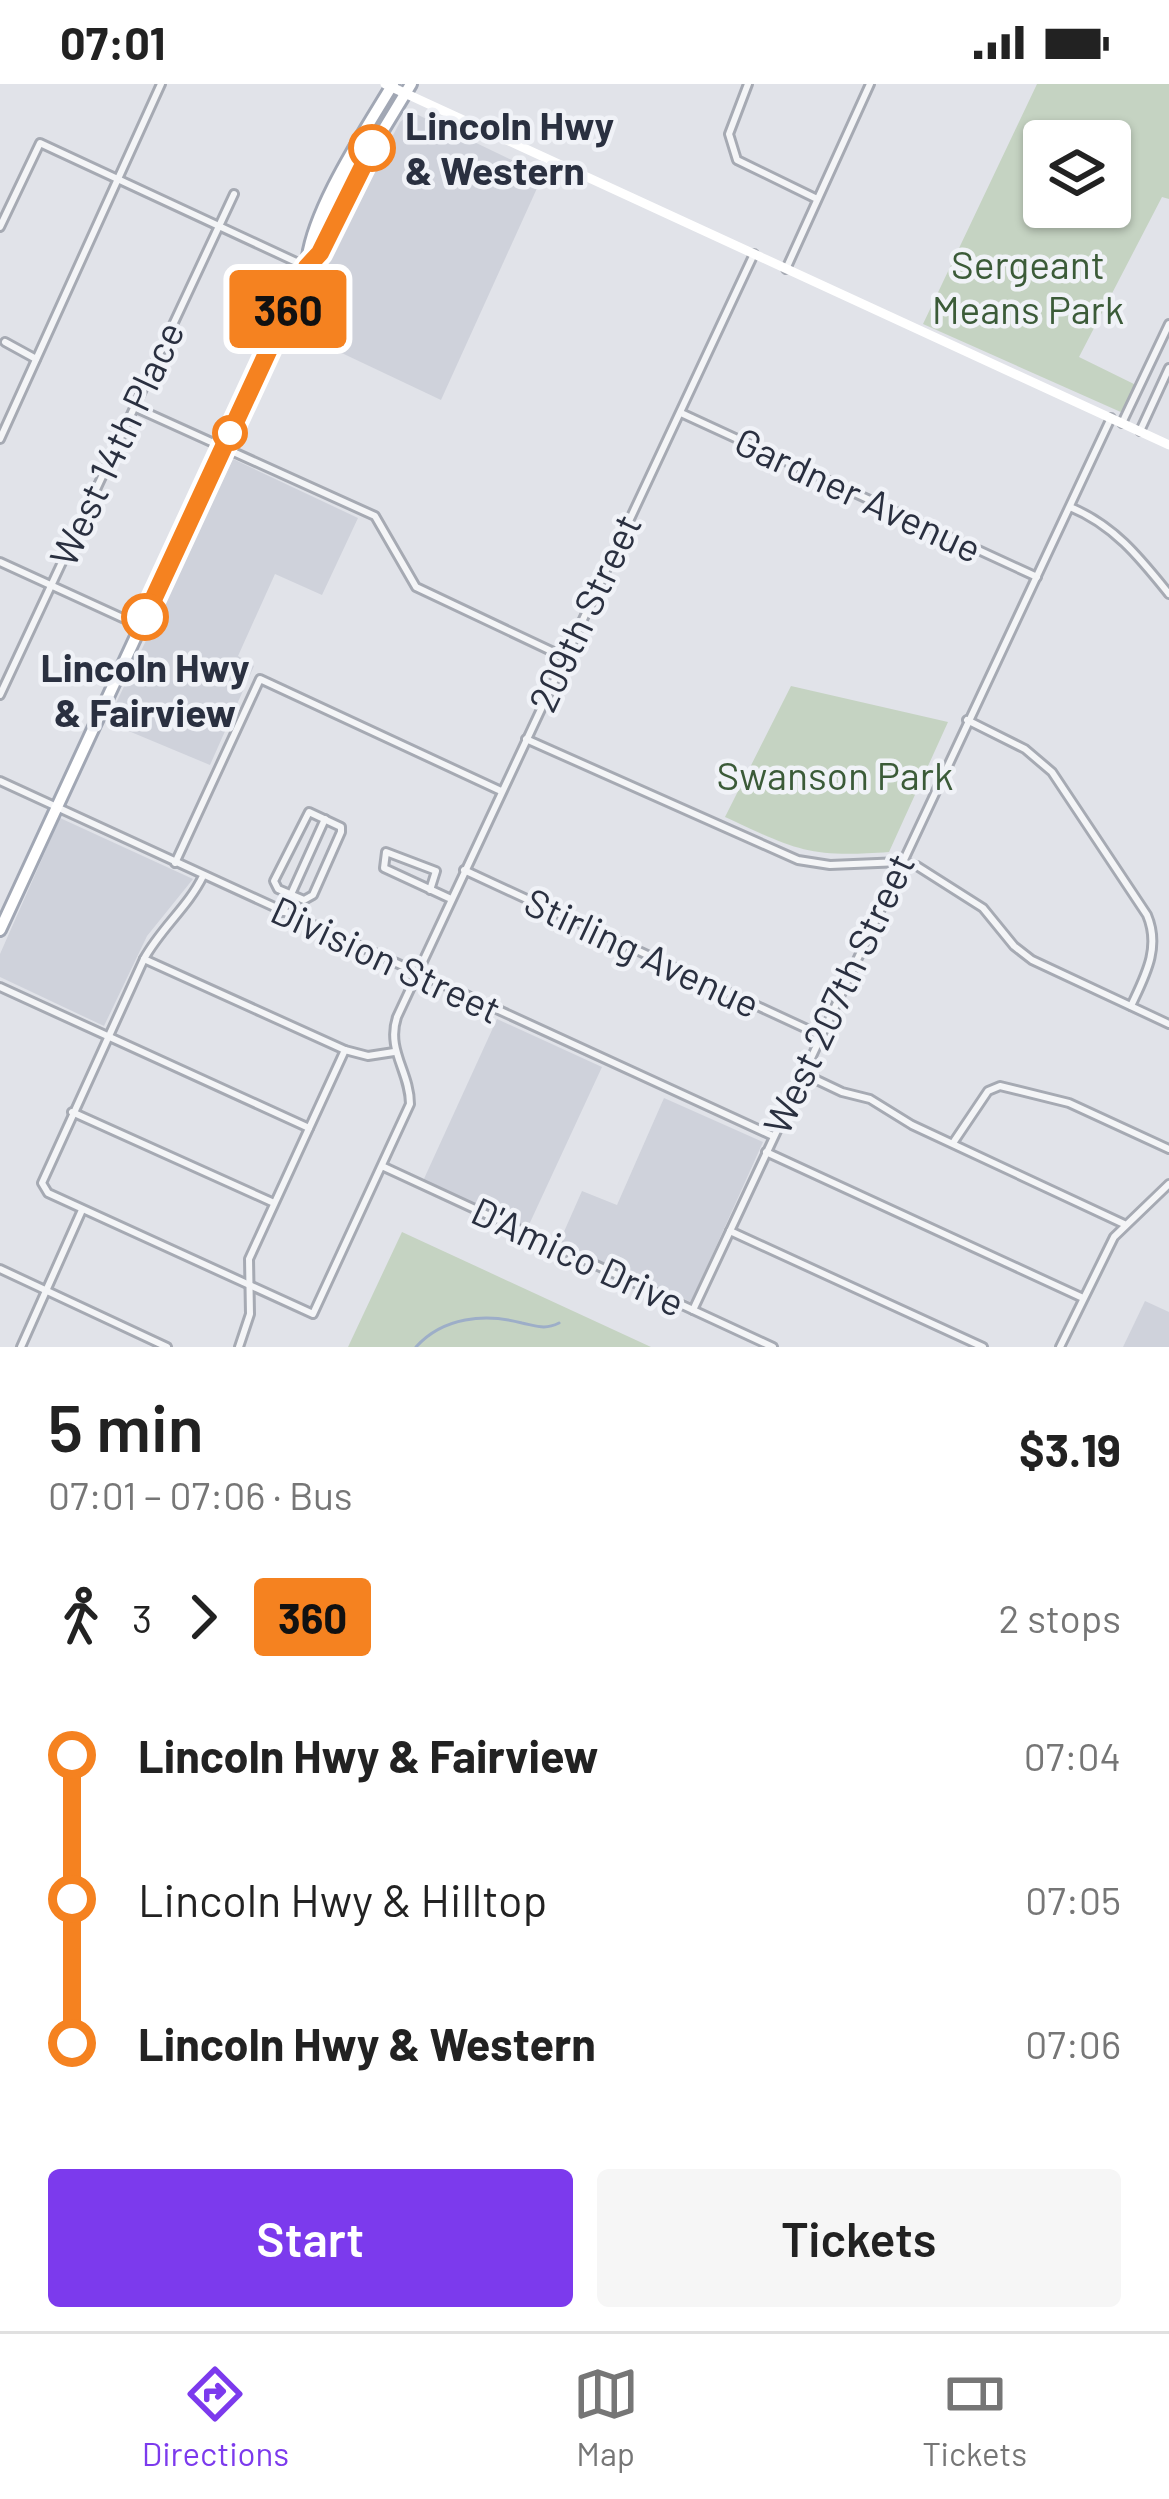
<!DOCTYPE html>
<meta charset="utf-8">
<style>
:root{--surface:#fff;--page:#f6f6f6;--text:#222;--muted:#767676;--line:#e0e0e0;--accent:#7c3aed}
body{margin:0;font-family:Barlow,sans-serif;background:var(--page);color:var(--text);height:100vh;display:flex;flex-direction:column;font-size:45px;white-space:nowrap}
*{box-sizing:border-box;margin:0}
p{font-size:39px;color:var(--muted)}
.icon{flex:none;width:66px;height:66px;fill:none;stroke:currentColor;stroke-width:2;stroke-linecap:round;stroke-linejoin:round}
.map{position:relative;height:1263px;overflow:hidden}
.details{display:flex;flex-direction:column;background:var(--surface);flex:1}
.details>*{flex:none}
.badge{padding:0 24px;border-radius:9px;font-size:42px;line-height:78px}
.controls{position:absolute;left:1023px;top:36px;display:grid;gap:24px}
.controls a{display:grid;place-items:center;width:108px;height:108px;border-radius:12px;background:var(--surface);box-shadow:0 3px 9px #0004;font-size:60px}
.map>.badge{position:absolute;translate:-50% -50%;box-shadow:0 0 0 6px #fff}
.legs{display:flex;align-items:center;gap:18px;height:132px;padding:0 48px;font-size:39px}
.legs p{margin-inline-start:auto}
.overview{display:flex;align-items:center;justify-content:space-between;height:204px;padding:0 48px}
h1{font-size:66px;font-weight:600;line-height:90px}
.primary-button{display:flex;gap:24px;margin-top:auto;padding:24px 48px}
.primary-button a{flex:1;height:138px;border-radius:12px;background:var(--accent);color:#fff;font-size:48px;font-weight:600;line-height:138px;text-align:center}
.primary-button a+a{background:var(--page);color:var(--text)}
ul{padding:0 48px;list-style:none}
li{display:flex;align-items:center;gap:42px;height:144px;font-size:45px}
li i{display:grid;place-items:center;width:18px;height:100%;margin:0 15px;background:currentColor}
li i::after{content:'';width:30px;height:30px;margin:-15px;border:9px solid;border-radius:50%;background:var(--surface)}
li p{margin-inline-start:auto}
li:first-child i{background:linear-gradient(#0000 50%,currentColor 0)}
li:last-child i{background:linear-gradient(currentColor 50%,#0000 0)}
.status{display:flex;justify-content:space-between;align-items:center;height:84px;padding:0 60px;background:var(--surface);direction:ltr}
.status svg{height:33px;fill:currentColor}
.tabs{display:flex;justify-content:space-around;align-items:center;height:168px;border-top:3px solid var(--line);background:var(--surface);font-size:33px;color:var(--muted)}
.tabs a{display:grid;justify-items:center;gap:6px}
.tabs .on{color:var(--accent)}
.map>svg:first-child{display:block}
</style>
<div class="status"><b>07:01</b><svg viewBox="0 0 49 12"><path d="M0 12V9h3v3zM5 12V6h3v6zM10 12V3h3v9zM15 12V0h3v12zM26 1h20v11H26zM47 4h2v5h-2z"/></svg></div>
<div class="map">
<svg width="1169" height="1263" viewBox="0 0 1169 1263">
<rect width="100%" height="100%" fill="#e1e3e9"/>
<!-- built -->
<g fill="#cfd2db">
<polygon points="412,28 543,91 441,316 291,245 400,38"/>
<polygon points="233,375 358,434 322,511 275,490 238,572 254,582 210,681 107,638"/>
<polygon points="60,734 193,795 147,852 104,942 0,893 0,870"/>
<polygon points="497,935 602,983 527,1145 423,1097"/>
<polygon points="664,1014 763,1058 691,1218 559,1159 582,1107 617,1121"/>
<polygon points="1145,1217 1169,1228 1169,1263 1123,1263"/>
</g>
<!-- green -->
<g fill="#c5d3c2" fill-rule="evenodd">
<path d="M1037,0H1169V115L1162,113L1079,273L1138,302L1123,329L923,240ZM1044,57H1110V123H1044Z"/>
<path d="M791,602L948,638L889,768C809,774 796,766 725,733Z"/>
<polygon points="402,1148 651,1263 348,1263"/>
</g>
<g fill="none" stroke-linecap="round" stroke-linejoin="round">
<!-- stream -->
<path stroke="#9daec8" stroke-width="3" d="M416,1263C443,1233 485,1229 522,1239C537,1242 545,1246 559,1239"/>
<!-- minor casing -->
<g stroke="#a6aab3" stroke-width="12">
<g id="minor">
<polyline points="748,0 729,50 737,76 817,115"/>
<polyline points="0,143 40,59 307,183"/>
<polyline points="786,185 870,0"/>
<polyline points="5,258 36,275"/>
<polyline points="134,323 375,432 416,503 564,573"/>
<polyline points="681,329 1037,493"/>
<polyline points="1122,339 1169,240"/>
<polyline points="1140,347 1169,284"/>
<polyline points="0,355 161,0"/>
<path d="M1070,423C1114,441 1140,474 1169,510"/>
<polyline points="0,478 140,542"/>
<polyline points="0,611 234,110"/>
<path d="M967,636L1025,665L1052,688L1147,831C1161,864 1145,892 1131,922"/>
<polyline points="526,655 798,776 830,781 901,778 917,782 983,824 1014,862 1032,876 1169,940"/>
<polyline points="0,697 773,1052"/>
<polygon points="309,728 341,743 341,748 313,811 304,816 278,805 274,797"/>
<polyline points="175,779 260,595 501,707"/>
<polyline points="464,786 820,951"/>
<path d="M203,792C188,823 161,844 144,875L42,1099L48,1109L313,1230L410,1020C410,988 386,966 397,933L754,170"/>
<polyline points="430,806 436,787 386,768 384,784 451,815"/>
<polyline points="283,828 325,735"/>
<polyline points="144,875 345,966 368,972 394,968"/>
<polyline points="0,903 309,1044"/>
<polyline points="802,989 842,1008 870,1015 912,1041 1124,1140"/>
<polyline points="72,1028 274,1119"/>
<polyline points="953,1059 988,1007 1000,1002 1069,1019 1169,1065"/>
<polyline points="766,1068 1083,1214"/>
<polyline points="384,1083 773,1263"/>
<polyline points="730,1147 983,1263"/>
<polyline points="0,1185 167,1263"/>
<polyline points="693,1226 1111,334"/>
<polyline points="21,1263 82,1126"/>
<polyline points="239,1263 250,1230 249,1175 345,966"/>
<polyline points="1060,1263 1114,1153 1169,1100"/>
</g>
</g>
<!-- primary casing -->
<g stroke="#a1a7b4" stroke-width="16">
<g id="primary">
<path d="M307,183C308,132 366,45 393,0"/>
<polyline points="0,846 307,183 321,169 371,66 411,0"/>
</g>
</g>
<!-- minor -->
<use href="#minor" stroke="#f4f5f7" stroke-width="6"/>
<!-- secondary -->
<polyline stroke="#fff" stroke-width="9" points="385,0 1169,361"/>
<!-- primary -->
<use href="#primary" stroke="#fff" stroke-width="10"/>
</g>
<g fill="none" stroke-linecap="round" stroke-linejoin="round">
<!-- line-1 casing -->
<g stroke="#fff" stroke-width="27">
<polyline id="line-1" points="145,533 307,183 320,169 372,64"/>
</g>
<!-- line-1 -->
<use href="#line-1" stroke="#f58220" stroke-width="18"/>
</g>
<!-- markers -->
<g fill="#fff" stroke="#f58220" stroke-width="6">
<circle cx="372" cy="64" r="21"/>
<circle cx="230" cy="349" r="15"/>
<circle cx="145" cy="533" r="21"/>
</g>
<g text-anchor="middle" stroke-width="9" stroke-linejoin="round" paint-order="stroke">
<!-- stop labels -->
<g font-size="39" font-weight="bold" fill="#2a3040" stroke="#f0f2f7" text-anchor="start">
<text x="405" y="56">Lincoln Hwy<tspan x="405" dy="45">&amp; Western</tspan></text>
<text x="145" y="598" text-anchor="middle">Lincoln Hwy<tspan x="145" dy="45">&amp; Fairview</tspan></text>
</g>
<!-- park labels -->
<g font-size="39" fill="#3b5b38" stroke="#f0f2f7">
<text x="1028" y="195">Sergeant<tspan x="1028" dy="45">Means Park</tspan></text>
<text x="835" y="706">Swanson Park</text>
</g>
<!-- street labels -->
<g font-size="39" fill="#2a3040" stroke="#f0f2f7">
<text transform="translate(117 360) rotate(-65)" y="14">West 14th Place</text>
<text transform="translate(858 411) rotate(25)" y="14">Gardner Avenue</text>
<text transform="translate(585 529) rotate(-65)" y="14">209th Street</text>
<text transform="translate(642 869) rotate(25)" y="14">Stirling Avenue</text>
<text transform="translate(386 876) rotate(25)" y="14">Division Street</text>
<text transform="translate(839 910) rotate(-65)" y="14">West 207th Street</text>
<text transform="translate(578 1173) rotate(25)" y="14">D'Amico Drive</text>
</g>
</g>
</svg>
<div class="controls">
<a><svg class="icon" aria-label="layers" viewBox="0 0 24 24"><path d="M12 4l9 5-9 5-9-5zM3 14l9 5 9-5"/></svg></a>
</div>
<b class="badge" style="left:288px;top:225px;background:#f58220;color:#111">360</b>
</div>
<section class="details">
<div class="overview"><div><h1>5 min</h1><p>07:01 – 07:06 · Bus</p></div><b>$3.19</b></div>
<div class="legs"><svg class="icon" aria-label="walk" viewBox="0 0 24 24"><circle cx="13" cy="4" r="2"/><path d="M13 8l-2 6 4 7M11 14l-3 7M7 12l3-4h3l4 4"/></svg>3<svg class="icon" aria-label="forward" viewBox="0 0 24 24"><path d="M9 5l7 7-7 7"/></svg><b class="badge" style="background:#f58220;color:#111">360</b><p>2 stops</p></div>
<ul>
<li><i style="color:#f58220"></i><b>Lincoln Hwy &amp; Fairview</b><p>07:04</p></li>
<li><i style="color:#f58220"></i><span>Lincoln Hwy &amp; Hilltop</span><p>07:05</p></li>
<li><i style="color:#f58220"></i><b>Lincoln Hwy &amp; Western</b><p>07:06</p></li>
</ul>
<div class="primary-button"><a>Start</a><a>Tickets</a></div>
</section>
<nav class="tabs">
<a class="on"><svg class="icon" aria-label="directions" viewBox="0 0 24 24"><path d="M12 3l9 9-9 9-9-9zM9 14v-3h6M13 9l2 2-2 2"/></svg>Directions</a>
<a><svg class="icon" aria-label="map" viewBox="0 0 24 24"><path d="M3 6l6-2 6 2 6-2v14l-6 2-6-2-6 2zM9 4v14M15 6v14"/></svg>Map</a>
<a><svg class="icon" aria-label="tickets" viewBox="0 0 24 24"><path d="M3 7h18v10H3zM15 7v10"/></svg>Tickets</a>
</nav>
